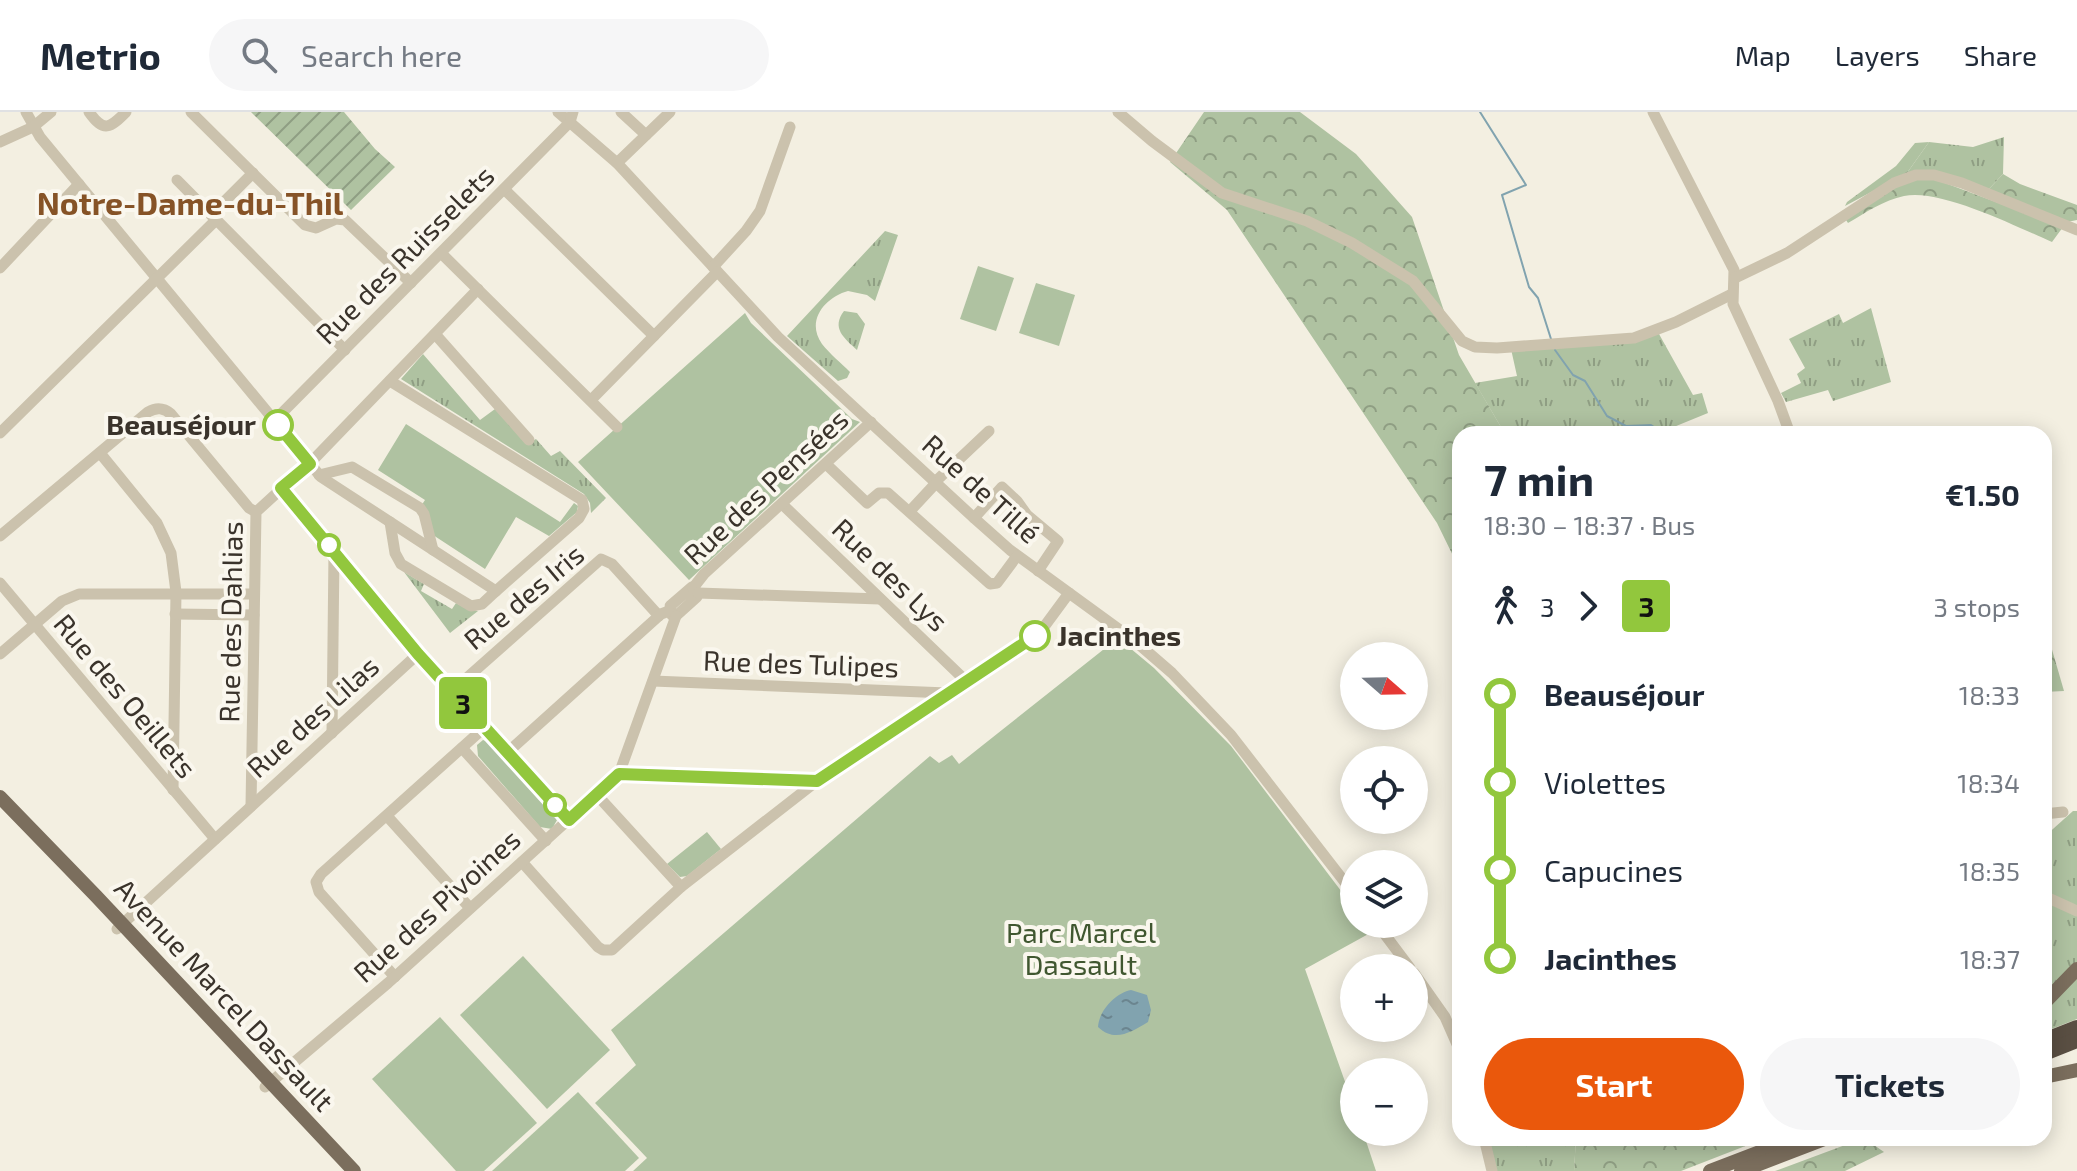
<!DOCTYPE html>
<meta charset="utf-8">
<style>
:root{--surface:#fff;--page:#f6f6f7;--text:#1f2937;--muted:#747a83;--line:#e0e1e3;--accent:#ea580c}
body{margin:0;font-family:"Exo 2",sans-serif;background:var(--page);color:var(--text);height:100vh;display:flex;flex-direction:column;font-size:30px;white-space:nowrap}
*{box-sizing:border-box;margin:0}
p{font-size:26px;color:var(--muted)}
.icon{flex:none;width:44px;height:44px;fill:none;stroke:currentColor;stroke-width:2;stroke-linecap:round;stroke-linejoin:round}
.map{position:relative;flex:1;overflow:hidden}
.drawer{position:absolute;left:1452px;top:314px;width:600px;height:720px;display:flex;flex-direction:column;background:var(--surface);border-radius:24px;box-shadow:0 4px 20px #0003}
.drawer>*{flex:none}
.badge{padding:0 16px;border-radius:6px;font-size:28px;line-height:52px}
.needle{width:52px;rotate:110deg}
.tools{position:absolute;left:1340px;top:530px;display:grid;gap:16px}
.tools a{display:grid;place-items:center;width:88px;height:88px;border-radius:50%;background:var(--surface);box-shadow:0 4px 20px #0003;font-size:40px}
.map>.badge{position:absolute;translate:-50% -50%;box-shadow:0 0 0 4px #fff}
.legs{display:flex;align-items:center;gap:12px;height:88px;padding:0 32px;font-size:26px}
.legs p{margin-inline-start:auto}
.summary{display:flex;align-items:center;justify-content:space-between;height:136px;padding:0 32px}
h1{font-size:44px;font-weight:700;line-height:60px}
.action{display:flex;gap:16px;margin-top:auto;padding:16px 32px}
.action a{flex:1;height:92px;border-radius:48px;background:var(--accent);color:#fff;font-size:32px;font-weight:700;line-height:92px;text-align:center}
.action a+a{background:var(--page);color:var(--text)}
ul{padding:0 32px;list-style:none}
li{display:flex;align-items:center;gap:28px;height:88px;font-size:30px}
li i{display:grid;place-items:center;width:12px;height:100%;margin:0 10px;background:currentColor}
li i::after{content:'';width:20px;height:20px;margin:-10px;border:6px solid;border-radius:50%;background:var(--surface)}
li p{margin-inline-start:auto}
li:first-child i{background:linear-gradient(#0000 50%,currentColor 0)}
li:last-child i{background:linear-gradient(currentColor 50%,#0000 0)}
header{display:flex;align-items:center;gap:48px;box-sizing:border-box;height:112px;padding:0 40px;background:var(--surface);border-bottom:2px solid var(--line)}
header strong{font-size:38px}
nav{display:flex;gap:44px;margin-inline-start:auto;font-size:28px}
.search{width:560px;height:72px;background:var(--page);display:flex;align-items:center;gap:20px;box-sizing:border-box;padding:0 28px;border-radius:44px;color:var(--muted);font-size:30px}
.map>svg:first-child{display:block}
</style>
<header>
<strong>Metrio</strong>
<div class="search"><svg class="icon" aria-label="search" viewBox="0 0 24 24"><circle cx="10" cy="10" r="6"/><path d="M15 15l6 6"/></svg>Search here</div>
<nav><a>Map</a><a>Layers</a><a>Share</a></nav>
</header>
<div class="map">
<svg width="2077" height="1059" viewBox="0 0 2077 1059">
<defs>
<pattern id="grass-tufts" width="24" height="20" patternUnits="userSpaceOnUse" patternTransform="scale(2)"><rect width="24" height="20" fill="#afc2a1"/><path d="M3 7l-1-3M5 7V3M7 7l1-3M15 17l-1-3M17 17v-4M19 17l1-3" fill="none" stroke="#8f9e83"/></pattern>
<pattern id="forest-crowns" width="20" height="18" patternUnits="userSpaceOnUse" patternTransform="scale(2)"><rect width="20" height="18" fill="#afc2a1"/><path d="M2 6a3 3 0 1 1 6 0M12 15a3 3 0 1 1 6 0" fill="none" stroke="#8f9e83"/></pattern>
<pattern id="garden-furrows" width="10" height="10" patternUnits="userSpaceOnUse" patternTransform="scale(2)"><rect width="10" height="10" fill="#afc2a1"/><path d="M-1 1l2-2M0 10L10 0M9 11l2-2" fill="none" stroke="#8f9e83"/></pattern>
<pattern id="water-ripples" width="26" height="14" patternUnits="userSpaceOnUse" patternTransform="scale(2)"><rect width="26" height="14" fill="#81a3af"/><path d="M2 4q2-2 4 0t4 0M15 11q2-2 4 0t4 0" fill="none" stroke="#6b858f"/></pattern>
</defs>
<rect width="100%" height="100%" fill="#f3efe1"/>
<!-- grass -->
<g fill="url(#grass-tufts)">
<polygon points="2004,25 2003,62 1988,78 1907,61 1929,30 1973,35"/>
<path d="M885,119L898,123L875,189L867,183L848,179C826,185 805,208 822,232C830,242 841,251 850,260L847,266L838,269L787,224Z"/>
<polygon points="1871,196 1891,270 1833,289 1828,278 1786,290 1781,281 1801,271 1797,262 1805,256 1789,227 1839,202 1843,211"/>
<path d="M844,199L857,201L865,212L857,238C844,226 831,216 844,199Z"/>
<polygon points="1659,222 1693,283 1702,281 1708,301 1664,319 1664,322 1505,322 1475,271 1517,264 1511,237"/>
<polygon points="423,242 480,308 495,297 527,332 536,327 551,344 560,339 606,386 591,401 590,391 584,382 401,267"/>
<polygon points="404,460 424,472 421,479 452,497 456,491 467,497 478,499 450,521"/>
<polygon points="2073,699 2077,699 2077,851 2044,886 2044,725"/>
<polygon points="2077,866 2077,907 2044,920 2044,899"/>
<polygon points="1488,1026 1576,1026 1574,1059 1496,1059"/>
</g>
<!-- forest -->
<g fill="url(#forest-crowns)">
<polygon points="1204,0 1300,0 1356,42 1412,105 1459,243 1505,322 1460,322 1460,458 1437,411 1227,98 1170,50"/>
<polygon points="1929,30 1907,61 1845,94 1847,90 1896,54 1915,31"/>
<polygon points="2003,62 2020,72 2077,93 2077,108 2067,110 1988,78"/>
<path d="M1920,66L1937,68L2063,115L2052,130C2017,115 1940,76 1904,84C1884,88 1865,101 1848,111L1844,105L1893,76Z"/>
<polygon points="2044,510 2064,579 2044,580"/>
<polygon points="1576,1026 1766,1026 1681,1059 1574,1059"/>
<polygon points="1864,1026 1884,1040 1845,1059 1775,1059"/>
</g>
<!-- park -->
<g fill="#afc2a1">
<polygon points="978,154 1014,166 996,219 960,207"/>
<polygon points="1036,171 1075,183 1059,234 1019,221"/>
<polygon points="745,201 751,211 852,307 860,310 689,468 578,350"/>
<polygon points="406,312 560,410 574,391 578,394 577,400 549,424 516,405 485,457 433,423 421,394 425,388 378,358"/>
<polygon points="1118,526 1154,556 1231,634 1354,796 1354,812 1366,812 1372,820 1305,857 1354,995 1354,1020 1363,1020 1376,1059 633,1059 647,1046 595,991 636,953 611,918 930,644 939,651 952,643 959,652"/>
<polygon points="483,628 489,630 549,696 557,708 552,717 540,715 478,644 477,633"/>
<polygon points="707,720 721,737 687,764 680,765 667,752"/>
<polygon points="523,844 610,938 547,997 460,903"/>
<polygon points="440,905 537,1011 484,1059 456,1059 372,967"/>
<polygon points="578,980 639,1046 625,1059 492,1059"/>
</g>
<!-- garden -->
<polygon fill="url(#garden-furrows)" points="251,0 344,0 375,37 395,55 351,98"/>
<!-- water -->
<path fill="url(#water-ripples)" d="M1131,878L1147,883L1151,898L1148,910C1131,920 1115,931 1098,915C1099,898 1116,881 1131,878Z"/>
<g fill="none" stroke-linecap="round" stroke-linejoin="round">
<!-- stream -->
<g stroke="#81a3af" stroke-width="2">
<polyline points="1480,0 1526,73 1502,83 1529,175 1538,186 1551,227"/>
<polyline points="1555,238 1573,263 1585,269 1607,304 1626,314 1651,313 1664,322"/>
</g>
<!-- minor -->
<g stroke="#cbc2ad" stroke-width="11">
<polyline points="26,0 40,25 321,365 496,479 579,406 584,397 582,388 390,269"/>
<path d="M89,0C104,21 110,16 126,0"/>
<polyline points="191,0 305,113 316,116 336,107 345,108 411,171"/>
<polyline points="558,0 617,51 778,225 974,406 1010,438 1135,529 1172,561 1231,623 1354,782"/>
<polyline points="621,0 646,23"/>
<polyline points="1118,0 1152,29 1222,81 1307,109 1352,131 1413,169 1462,229 1475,235 1497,236 1634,226 1676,210 1732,182"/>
<polyline points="1653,0 1734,158 1733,192 1778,289 1790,322"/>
<polyline points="0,30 33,15 51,0"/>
<polyline points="617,51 670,0"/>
<polyline points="177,68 345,238"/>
<polyline points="504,77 654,224"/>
<polyline points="211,103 253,61"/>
<polyline points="441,141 617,315"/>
<polyline points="713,155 746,119 760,99 790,15"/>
<polyline points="0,156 79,72"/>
<polyline points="1735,166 1787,141 1894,71 1916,63 1934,63 1962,71 2077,118"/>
<polyline points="435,222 529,328"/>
<polyline points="591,288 717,160"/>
<polyline points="274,309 570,10 573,0"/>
<polyline points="0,321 216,108"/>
<polyline points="100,341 157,411 171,441 176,480 173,678"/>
<polyline points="826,352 867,391 879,381 888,381 990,472 997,471 1017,444"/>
<polyline points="319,363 352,355 420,396 424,402 433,438"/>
<polyline points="935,370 989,319"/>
<polyline points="281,376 418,542 569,708"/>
<polyline points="782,392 966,569"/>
<polyline points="910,399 936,371"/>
<polyline points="974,406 1002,375 1017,389 1027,403 1058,429 1038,459"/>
<polyline points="390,410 395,441 401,452 471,494 482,492 496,479"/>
<path d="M0,424L148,300C157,295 164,296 171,302L249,396L256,400"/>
<polyline points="0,471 215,727"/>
<polygon points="692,475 697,480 697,485 677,503 672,503 670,494"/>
<polyline points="693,476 704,462 871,310"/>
<polyline points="698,481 880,487"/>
<polyline points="175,502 254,503"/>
<polyline points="0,542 62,489 79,482 254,482"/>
<polyline points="653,569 947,581"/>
<polyline points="452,579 601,447 612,452 659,504"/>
<polyline points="332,621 334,439"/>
<polyline points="462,636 546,729"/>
<polyline points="508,640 661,502 669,499"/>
<polyline points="619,662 817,669"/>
<polyline points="597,683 681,775"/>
<polyline points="251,694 256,400 314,347 478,177"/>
<polyline points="2044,702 2063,700"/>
<polyline points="387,704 470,796"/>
<polyline points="522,750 598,835 603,838 612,838 681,775 817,669 1041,519 1069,481"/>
<polyline points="2044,784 2077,799"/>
<polyline points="1377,812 1410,856"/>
<polyline points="117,817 418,542"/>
<polyline points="1414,861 1445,905 1460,939"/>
<polyline points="395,865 319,780 316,770 321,762 485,615"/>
<polyline points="265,975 388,871 619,662 676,504"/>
<polyline points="1484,1026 1492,1059"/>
</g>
<!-- major -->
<g stroke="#7b6e5d" stroke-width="14">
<polyline points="0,685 96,784 354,1059"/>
<polyline points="2044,891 2077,857"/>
<polyline points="2044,965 2077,958"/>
<polyline points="1710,1059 1796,1026"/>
<polyline points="1741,1059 1827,1026"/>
</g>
<!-- highway -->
<g stroke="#5a4f43" stroke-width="16">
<polyline points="2044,929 2077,916"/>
<polyline points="2044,941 2077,928"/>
</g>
</g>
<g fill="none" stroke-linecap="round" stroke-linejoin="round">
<!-- line-1 casing -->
<g stroke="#fff" stroke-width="18">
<polyline id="line-1" points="278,313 310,352 281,376 418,542 569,708 619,662 817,669 1035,524"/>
</g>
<!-- line-1 -->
<use href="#line-1" stroke="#92c73d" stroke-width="12"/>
</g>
<!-- markers -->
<g fill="#fff" stroke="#92c73d" stroke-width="4">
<circle cx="278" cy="313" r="14"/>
<circle cx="329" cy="433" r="10"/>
<circle cx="1035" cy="524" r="14"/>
<circle cx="555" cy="693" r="10"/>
</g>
<g text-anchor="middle" stroke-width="8" stroke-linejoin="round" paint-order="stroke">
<!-- street labels -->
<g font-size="28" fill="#3a332b" stroke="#faf7ee">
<text transform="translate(405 143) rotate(-45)" y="10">Rue des Ruisselets</text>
<text transform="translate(766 375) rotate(-43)" y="10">Rue des Pensées</text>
<text transform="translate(981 377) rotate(42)" y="10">Rue de Tillé</text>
<text transform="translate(890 463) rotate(44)" y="10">Rue des Lys</text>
<text transform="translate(524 485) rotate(-40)" y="10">Rue des Iris</text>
<text transform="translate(231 510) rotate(-89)" y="10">Rue des Dahlias</text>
<text transform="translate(801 552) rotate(2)" y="10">Rue des Tulipes</text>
<text transform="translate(125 584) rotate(50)" y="10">Rue des Oeillets</text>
<text transform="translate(313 605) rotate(-42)" y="10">Rue des Lilas</text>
<text transform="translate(437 794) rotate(-42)" y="10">Rue des Pivoines</text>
<text transform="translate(224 883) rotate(47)" y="10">Avenue Marcel Dassault</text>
</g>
<!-- stop labels -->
<g font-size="28" font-weight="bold" fill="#3a332b" stroke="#faf7ee" text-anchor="end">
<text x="256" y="323">Beauséjour</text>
<text x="1057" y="534" text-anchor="start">Jacinthes</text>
</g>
<!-- park labels -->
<g font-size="28" fill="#405730" stroke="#faf7ee">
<text x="1081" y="831">Parc Marcel<tspan x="1081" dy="32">Dassault</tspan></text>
</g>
<!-- quarter labels -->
<g font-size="32" font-weight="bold" fill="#865327" stroke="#faf7ee">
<text x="190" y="103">Notre-Dame-du-Thil</text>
</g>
</g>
</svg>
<div class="tools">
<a><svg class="needle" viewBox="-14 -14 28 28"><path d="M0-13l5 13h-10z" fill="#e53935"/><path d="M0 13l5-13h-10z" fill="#747a83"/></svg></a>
<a><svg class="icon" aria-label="locate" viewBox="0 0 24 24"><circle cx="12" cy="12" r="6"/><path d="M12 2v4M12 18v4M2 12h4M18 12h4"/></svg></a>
<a><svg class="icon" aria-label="layers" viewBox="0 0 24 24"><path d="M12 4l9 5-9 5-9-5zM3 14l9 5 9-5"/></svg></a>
<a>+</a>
<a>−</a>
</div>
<b class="badge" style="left:463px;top:591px;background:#92c73d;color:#111">3</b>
<section class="drawer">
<div class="summary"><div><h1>7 min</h1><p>18:30 – 18:37 · Bus</p></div><b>€1.50</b></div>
<div class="legs"><svg class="icon" aria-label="walk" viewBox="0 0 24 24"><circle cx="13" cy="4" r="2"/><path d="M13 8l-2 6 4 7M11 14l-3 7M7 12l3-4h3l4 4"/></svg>3<svg class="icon" aria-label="forward" viewBox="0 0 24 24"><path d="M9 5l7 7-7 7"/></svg><b class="badge" style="background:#92c73d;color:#111">3</b><p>3 stops</p></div>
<ul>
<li><i style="color:#92c73d"></i><b>Beauséjour</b><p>18:33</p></li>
<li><i style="color:#92c73d"></i><span>Violettes</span><p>18:34</p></li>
<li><i style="color:#92c73d"></i><span>Capucines</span><p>18:35</p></li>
<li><i style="color:#92c73d"></i><b>Jacinthes</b><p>18:37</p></li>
</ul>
<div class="action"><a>Start</a><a>Tickets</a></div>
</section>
</div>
